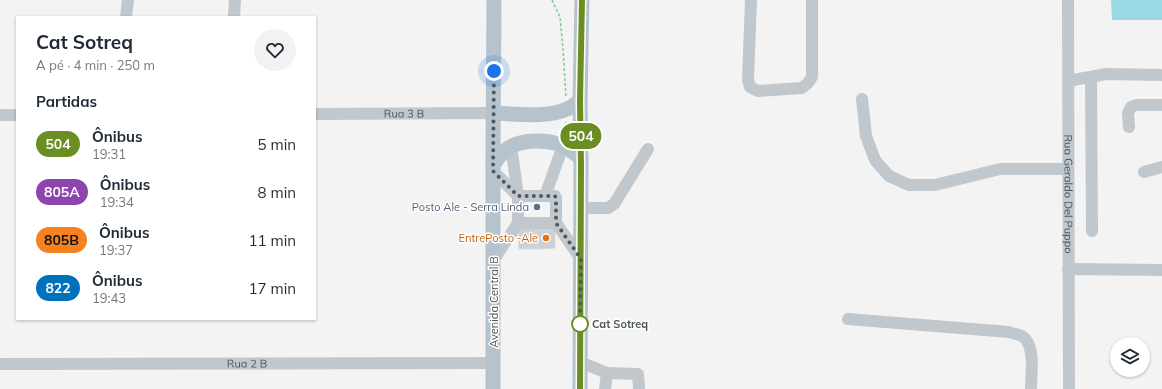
<!DOCTYPE html>
<html lang="pt">
<meta charset="utf-8">
<style>
:root{--surface:#fff;--page:#f2f2f3;--text:#1f2937;--muted:#747a83}
body{margin:0;font-family:Mulish,sans-serif;background:var(--page);color:var(--text);height:100vh;display:flex;flex-direction:column;font-size:15px;white-space:nowrap}
*{box-sizing:border-box;margin:0}
p{font-size:13px;color:var(--muted)}
.icon{flex:none;width:22px;height:22px;fill:none;stroke:currentColor;stroke-width:2;stroke-linecap:round;stroke-linejoin:round}
.map{position:relative;flex:1;overflow:hidden}
.panel{position:absolute;left:16px;top:16px;width:300px;height:304px;display:flex;flex-direction:column;background:var(--surface);border-radius:0px;box-shadow:0 1px 3px #0004}
.panel>*{flex:none}
.badge{padding:0 8px;border-radius:13px;font-size:14px;line-height:26px}
.buttons{position:absolute;left:1110px;top:337px;display:grid;gap:8px}
.buttons a{display:grid;place-items:center;width:40px;height:40px;border-radius:50%;background:var(--surface);box-shadow:0 1px 3px #0004;font-size:20px}
.you{position:absolute;width:20px;height:20px;margin:-10px;border:3px solid #fff;border-radius:50%;background:#1a73e8;box-shadow:0 0 0 6px #1a73e833}
.map>.badge{position:absolute;translate:-50% -50%;box-shadow:0 0 0 2px #fff}
h2{padding:0 20px;font-size:15px;line-height:36px}
.round{display:grid;place-items:center;flex:none;width:42px;height:42px;border-radius:21px;background:var(--page)}
.head{display:flex;align-items:center;justify-content:space-between;height:68px;padding:0 20px}
h1{font-size:19px;font-weight:700;line-height:30px}
ul{padding:0;list-style:none}
li{display:flex;align-items:center;gap:12px;height:48px;padding:0 20px}
li div{flex:1}
li b{display:block;font-size:15px}
li em{font-style:normal}
li .badge{min-width:44px;font-weight:700;text-align:center}
.map>svg:first-child{display:block}
</style>
<div class="map">
<svg width="1162" height="389" viewBox="0 0 1162 389">
<rect width="100%" height="100%" fill="#f4f3f3"/>
<!-- water -->
<polygon fill="#9ad9e3" points="1111,0 1162,0 1162,20 1112,20"/>
<!-- building -->
<g fill="#cdd0d4" stroke="#d7d9dd">
<polygon points="518,227 536,227 537,249 519,249"/>
<polygon points="536,227 555,227 555,248 537,249"/>
</g>
<g fill="none" stroke-linecap="round" stroke-linejoin="round">
<!-- path -->
<g stroke="#83c5a0" stroke-width="1.5" stroke-dasharray="3 2" stroke-linecap="butt">
<polyline points="552,0 560,17 563,49 566,97"/>
<polyline points="566,122 566,131 569,131"/>
</g>
<!-- minor -->
<g stroke="#c0c7cd" stroke-width="12">
<polyline points="751,0 748,80 750,87 758,91 802,88 808,83 812,77 812,0"/>
<path id="s1" d="M1068,0L1069,389"/>
<polyline points="126,17 128,0"/>
<polyline points="234,17 235,0"/>
<polyline points="1091,77 1092,231"/>
<polyline points="1068,81 1106,74 1162,75"/>
<polyline points="862,99 866,136 875,160 889,176 909,185 935,185 1000,169 1068,169"/>
<path id="s2" d="M315,114L494,113"/>
<polyline points="0,115 17,115"/>
<polyline points="1129,127 1128,113 1131,107 1136,105 1162,105"/>
<polyline points="511,146 518,196 518,223"/>
<polyline points="493,171 518,196 555,196 556,198 556,223"/>
<polyline points="1144,172 1162,167"/>
<polyline points="545,196 563,146"/>
<polyline points="581,208 608,208 614,204 648,149"/>
<polyline points="493,261 518,223 556,223 581,259"/>
<polyline points="1068,269 1162,270"/>
<path d="M848,319L1009,332C1013,334 1018,334 1022,336C1036,345 1031,374 1031,389"/>
<polyline points="580,362 607,373 605,389"/>
<path id="s3" d="M0,364L494,363"/>
<polyline points="607,373 638,374 639,389"/>
</g>
<!-- major -->
<g stroke="#b6c3cd" stroke-width="15">
<path d="M494,113C514,114 548,118 567,109C572,107 576,103 580,101"/>
<path d="M493,165C497,160 501,153 507,149C519,140 543,139 558,144C567,147 574,153 581,158"/>
<polyline points="493,389 493,149 494,0"/>
<polyline points="580,389 581,165 580,101 582,0"/>
</g>
</g>
<g fill="none" stroke-linecap="round" stroke-linejoin="round">
<!-- line casing -->
<g stroke="#fff" stroke-width="9">
<polyline id="line" points="580,389 581,165 580,101 582,0"/>
</g>
<!-- line -->
<use href="#line" stroke="#6b8e23" stroke-width="6"/>
<!-- walk -->
<polyline stroke="#4c575e" stroke-width="4" stroke-dasharray="0 7.2" points="494,71 493,171 518,196 555,196 556,198 556,223 581,259 580,326 580,324"/>
</g>
<!-- markers -->
<circle fill="#5c6f8a" stroke="#fff" stroke-width="1.5" cx="537" cy="207" r="4"/>
<circle fill="#e8710a" stroke="#fff" stroke-width="1.5" cx="546" cy="238" r="4"/>
<circle fill="#fff" stroke="#6b8e23" stroke-width="2" cx="580" cy="324" r="8"/>
<g text-anchor="middle" stroke-width="3" stroke-linejoin="round" paint-order="stroke">
<!-- street labels -->
<g font-size="11" fill="#4c575e" stroke="#fff">
<text dy="4" stroke="none"><textPath href="#s2" startOffset="89">Rua 3 B</textPath></text>
<text dy="4" stroke="none"><textPath href="#s1" startOffset="194">Rua Geraldo Del Puppo</textPath></text>
<text transform="translate(494 302) rotate(-90)" y="4">Avenida Central B</text>
<text dy="4" stroke="none"><textPath href="#s3" startOffset="247">Rua 2 B</textPath></text>
</g>
<!-- service labels -->
<g font-size="11" fill="#4e5e75" stroke="#fff" text-anchor="end">
<text x="529" y="211">Posto Ale - Serra Linda</text>
</g>
<!-- food labels -->
<g font-size="11" fill="#c56008" stroke="#fff" text-anchor="end">
<text x="538" y="242">EntrePosto -Ale</text>
</g>
<!-- stop labels -->
<g font-size="11" font-weight="bold" fill="#4c575e" stroke="#fff" text-anchor="start">
<text x="592" y="328">Cat Sotreq</text>
</g>
</g>
</svg>
<div class="buttons">
<a><svg class="icon" aria-label="layers" viewBox="0 0 24 24"><path d="M12 4l9 5-9 5-9-5zM3 14l9 5 9-5"/></svg></a>
</div>
<div class="you" style="left:494px;top:71px"></div>
<b class="badge" style="left:581px;top:136px;background:#6b8e23;color:#fff">504</b>
<section class="panel">
<div class="head"><div><h1>Cat Sotreq</h1><p>A pé · 4 min · 250 m</p></div><a class="round"><svg class="icon" aria-label="heart" viewBox="0 0 24 24"><path d="M12 20l-8-8c-3-5 5-10 8-4 3-6 11-1 8 4z"/></svg></a></div>
<h2>Partidas</h2>
<ul>
<li><span class="badge" style="background:#6b8e23;color:#fff">504</span><div><b>Ônibus</b><p>19:31</p></div><em>5 min</em></li>
<li><span class="badge" style="background:#8e44ad;color:#fff">805A</span><div><b>Ônibus</b><p>19:34</p></div><em>8 min</em></li>
<li><span class="badge" style="background:#f58220;color:#111">805B</span><div><b>Ônibus</b><p>19:37</p></div><em>11 min</em></li>
<li><span class="badge" style="background:#0072bc;color:#fff">822</span><div><b>Ônibus</b><p>19:43</p></div><em>17 min</em></li>
</ul>
</section>
</div>
